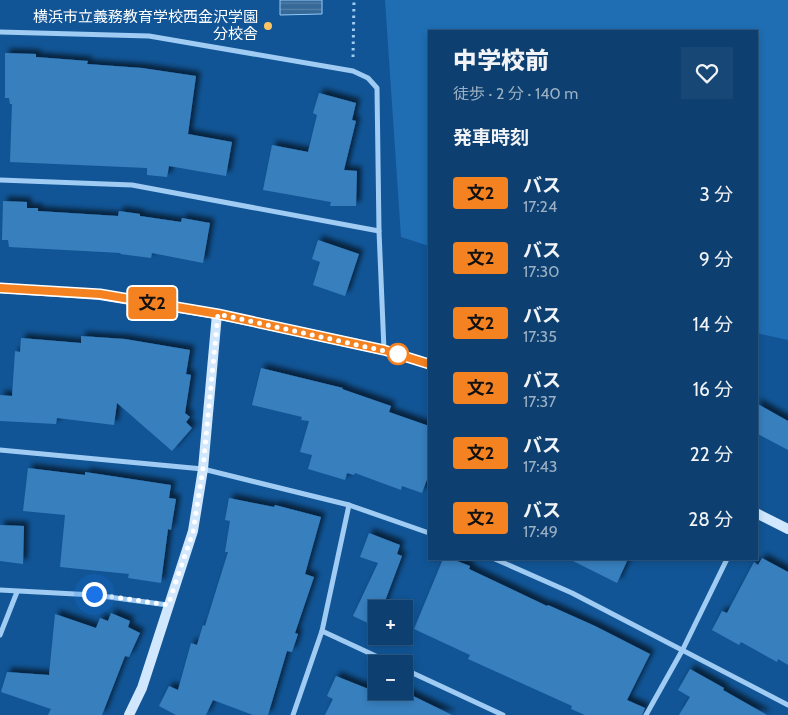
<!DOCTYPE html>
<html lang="ja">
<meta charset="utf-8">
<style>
:root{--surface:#0d4070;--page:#164775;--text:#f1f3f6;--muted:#9aafc3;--line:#2d5983}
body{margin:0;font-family:Cabin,"Noto Sans JP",sans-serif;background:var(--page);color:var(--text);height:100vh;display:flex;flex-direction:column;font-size:19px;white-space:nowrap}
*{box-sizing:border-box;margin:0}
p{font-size:16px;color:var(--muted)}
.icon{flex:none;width:28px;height:28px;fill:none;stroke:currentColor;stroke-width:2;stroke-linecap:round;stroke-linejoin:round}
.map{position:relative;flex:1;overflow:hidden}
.details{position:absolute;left:428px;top:30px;width:330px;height:530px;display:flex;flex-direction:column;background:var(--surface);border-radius:0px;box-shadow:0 2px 8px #0003,0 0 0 1px var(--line)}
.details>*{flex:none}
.badge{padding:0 10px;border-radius:4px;font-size:18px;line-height:32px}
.buttons{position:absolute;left:368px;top:600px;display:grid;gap:10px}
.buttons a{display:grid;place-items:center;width:45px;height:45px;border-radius:0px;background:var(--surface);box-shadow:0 2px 8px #0003,0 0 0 1px var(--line);font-size:25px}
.you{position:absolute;width:25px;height:25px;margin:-12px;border:4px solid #fff;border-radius:50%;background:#1a73e8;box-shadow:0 0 0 8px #1a73e833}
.map>.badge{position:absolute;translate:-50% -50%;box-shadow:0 0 0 2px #fff}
h2{padding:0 25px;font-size:19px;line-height:45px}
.round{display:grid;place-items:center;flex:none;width:52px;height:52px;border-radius:0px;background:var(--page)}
.headline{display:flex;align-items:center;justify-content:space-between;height:85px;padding:0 25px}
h1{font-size:24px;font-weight:800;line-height:38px}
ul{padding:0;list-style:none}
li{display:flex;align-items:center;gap:15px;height:65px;padding:0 25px}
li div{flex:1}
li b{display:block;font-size:19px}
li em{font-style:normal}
li .badge{min-width:55px;font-weight:700;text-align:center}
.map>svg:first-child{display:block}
</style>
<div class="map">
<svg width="788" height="715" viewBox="0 0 788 715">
<defs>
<pattern id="water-rules" width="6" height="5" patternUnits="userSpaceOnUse" patternTransform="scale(1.25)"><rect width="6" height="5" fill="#376998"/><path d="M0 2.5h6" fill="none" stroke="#5580a7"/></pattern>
<filter id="shadow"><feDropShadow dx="4.5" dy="-4.5" stdDeviation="2.5" flood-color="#0009"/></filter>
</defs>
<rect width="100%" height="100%" fill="#115596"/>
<!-- park -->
<polygon fill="#1f6eb3" points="385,0 788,0 788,340 756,333 756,31 429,31 429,246 401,237"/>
<!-- water -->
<polygon fill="url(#water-rules)" stroke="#92c9f7" points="280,0 322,0 322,14 280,15"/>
<!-- building -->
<g fill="#397fbe" filter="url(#shadow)">
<polygon points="5,53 36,54 36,57 88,61 87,64 142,68 196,76 188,134 232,142 226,176 169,166 167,177 147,175 147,168 10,162 12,104 10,104 9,98 5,98"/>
<polygon points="319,93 356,103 352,120 356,121 344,170 357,171 356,206 330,206 331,202 263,190 272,145 308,152 317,115 313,113"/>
<polygon points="3,201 27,202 27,208 38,208 38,211 118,216 119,211 140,214 140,216 181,222 182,218 210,223 203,263 152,253 151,258 120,254 121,253 9,247 8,240 2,240"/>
<polygon points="318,240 359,254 345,296 313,285 320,262 312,259"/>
<polygon points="81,336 125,339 190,350 186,374 191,375 185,413 190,417 186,422 192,428 172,451 117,403 114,425 57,418 56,424 0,421 0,395 12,396 15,351 20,352 21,338 81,343"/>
<polygon points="261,368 343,388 342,389 391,406 389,412 429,426 429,474 422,493 402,486 401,490 355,473 354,475 347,473 345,480 308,469 312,455 300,452 309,421 301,420 302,417 252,405"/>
<polygon points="756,403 788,421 788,450 756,433"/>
<polygon points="28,468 85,475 85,472 171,485 169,498 176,499 171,530 168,529 161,583 128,578 129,574 60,567 65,515 23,511"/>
<polygon points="229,498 274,507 275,505 321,517 305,574 314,577 295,633 298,634 292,652 287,651 268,715 253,715 213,700 206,715 176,715 159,706 169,686 178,690 191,643 197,645 203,625 205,626 228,552 225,552 230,521 225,520"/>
<polygon points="0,525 24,526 23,564 0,561"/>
<polygon points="369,533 400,545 397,554 402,556 382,609 376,609 376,627 353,616 378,563 360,557"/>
<polygon points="762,558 788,572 788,665 778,659 777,662 741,642 739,645 712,630 722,611 727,613 754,562 758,565"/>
<polygon points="443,559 452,559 470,566 469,569 547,606 548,605 595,626 650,654 627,700 645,708 642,715 585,715 571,709 572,706 468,659 470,655 414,629"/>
<polygon points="569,559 628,559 617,583"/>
<polygon points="111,613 130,621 128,627 140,633 129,657 125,656 102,715 48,715 51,709 1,692 7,672 49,675 55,614 96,628 100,618 108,621"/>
<polygon points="690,669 724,688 723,690 767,715 679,715 690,697 678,690"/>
<polygon points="336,676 386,696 387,691 403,691 452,715 325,715 333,699 327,696"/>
</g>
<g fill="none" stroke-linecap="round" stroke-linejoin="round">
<!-- path -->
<polyline stroke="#a0ccf4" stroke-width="3" stroke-dasharray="2.5 4" stroke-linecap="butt" points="353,57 354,0"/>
<!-- street -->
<g stroke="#a0ccf4" stroke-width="5">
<polyline points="0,32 149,36 353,71 368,78 377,88 379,231 384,350"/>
<polyline points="0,180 132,185 379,231"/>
<polyline points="0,450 203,469 349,505 429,533"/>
<polyline points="495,559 572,593 788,705"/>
<polyline points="0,590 94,595 168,605"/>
<polyline points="322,631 393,664"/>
<polyline points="0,635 17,592"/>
<polyline points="404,669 503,715"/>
<polyline points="293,715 322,631 349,505"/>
<polyline points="646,715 683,649 727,559"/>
</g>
<!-- secondary -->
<g stroke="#d0e7fd" stroke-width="10">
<polyline points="0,288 100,295 217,314 384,350 429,364"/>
<polyline points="756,513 788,529"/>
<polyline points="129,715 142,688 193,531 203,469 217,314"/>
</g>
</g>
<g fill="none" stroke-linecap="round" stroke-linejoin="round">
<!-- line casing -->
<g stroke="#fff" stroke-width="11">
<polyline id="line" points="0,288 100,294 218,314 384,350 429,364"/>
</g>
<!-- line -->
<use href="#line" stroke="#f58220" stroke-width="8"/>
<!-- walk -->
<polyline stroke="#fff" stroke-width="5" stroke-dasharray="0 9" points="94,594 168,605 193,532 203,468 218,314 398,354"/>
</g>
<!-- markers -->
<circle fill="#ffc563" stroke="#115596" stroke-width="2" cx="268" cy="26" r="5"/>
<circle fill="#fff" stroke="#f58220" stroke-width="2.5" cx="398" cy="354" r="10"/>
<g text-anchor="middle" stroke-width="4.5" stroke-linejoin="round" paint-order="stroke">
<!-- poi labels -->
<g font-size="15" fill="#fff" stroke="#115596" text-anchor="end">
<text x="258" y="22">横浜市立義務教育学校西金沢学園<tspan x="258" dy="17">分校舎</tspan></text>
</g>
</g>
</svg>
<div class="buttons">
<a>+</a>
<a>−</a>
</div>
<div class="you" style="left:94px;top:594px"></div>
<b class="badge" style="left:152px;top:303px;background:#f58220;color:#111">文2</b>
<section class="details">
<div class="headline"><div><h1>中学校前</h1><p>徒歩 · 2 分 · 140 m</p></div><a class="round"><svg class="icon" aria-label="heart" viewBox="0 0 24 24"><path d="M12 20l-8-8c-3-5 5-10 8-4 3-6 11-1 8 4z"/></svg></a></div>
<h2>発車時刻</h2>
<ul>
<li><span class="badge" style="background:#f58220;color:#111">文2</span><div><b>バス</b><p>17:24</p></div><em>3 分</em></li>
<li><span class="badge" style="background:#f58220;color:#111">文2</span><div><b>バス</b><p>17:30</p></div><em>9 分</em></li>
<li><span class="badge" style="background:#f58220;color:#111">文2</span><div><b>バス</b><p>17:35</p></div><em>14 分</em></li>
<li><span class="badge" style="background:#f58220;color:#111">文2</span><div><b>バス</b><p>17:37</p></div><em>16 分</em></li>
<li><span class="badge" style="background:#f58220;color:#111">文2</span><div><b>バス</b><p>17:43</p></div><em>22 分</em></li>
<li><span class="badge" style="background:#f58220;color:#111">文2</span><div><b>バス</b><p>17:49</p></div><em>28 分</em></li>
</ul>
</section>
</div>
